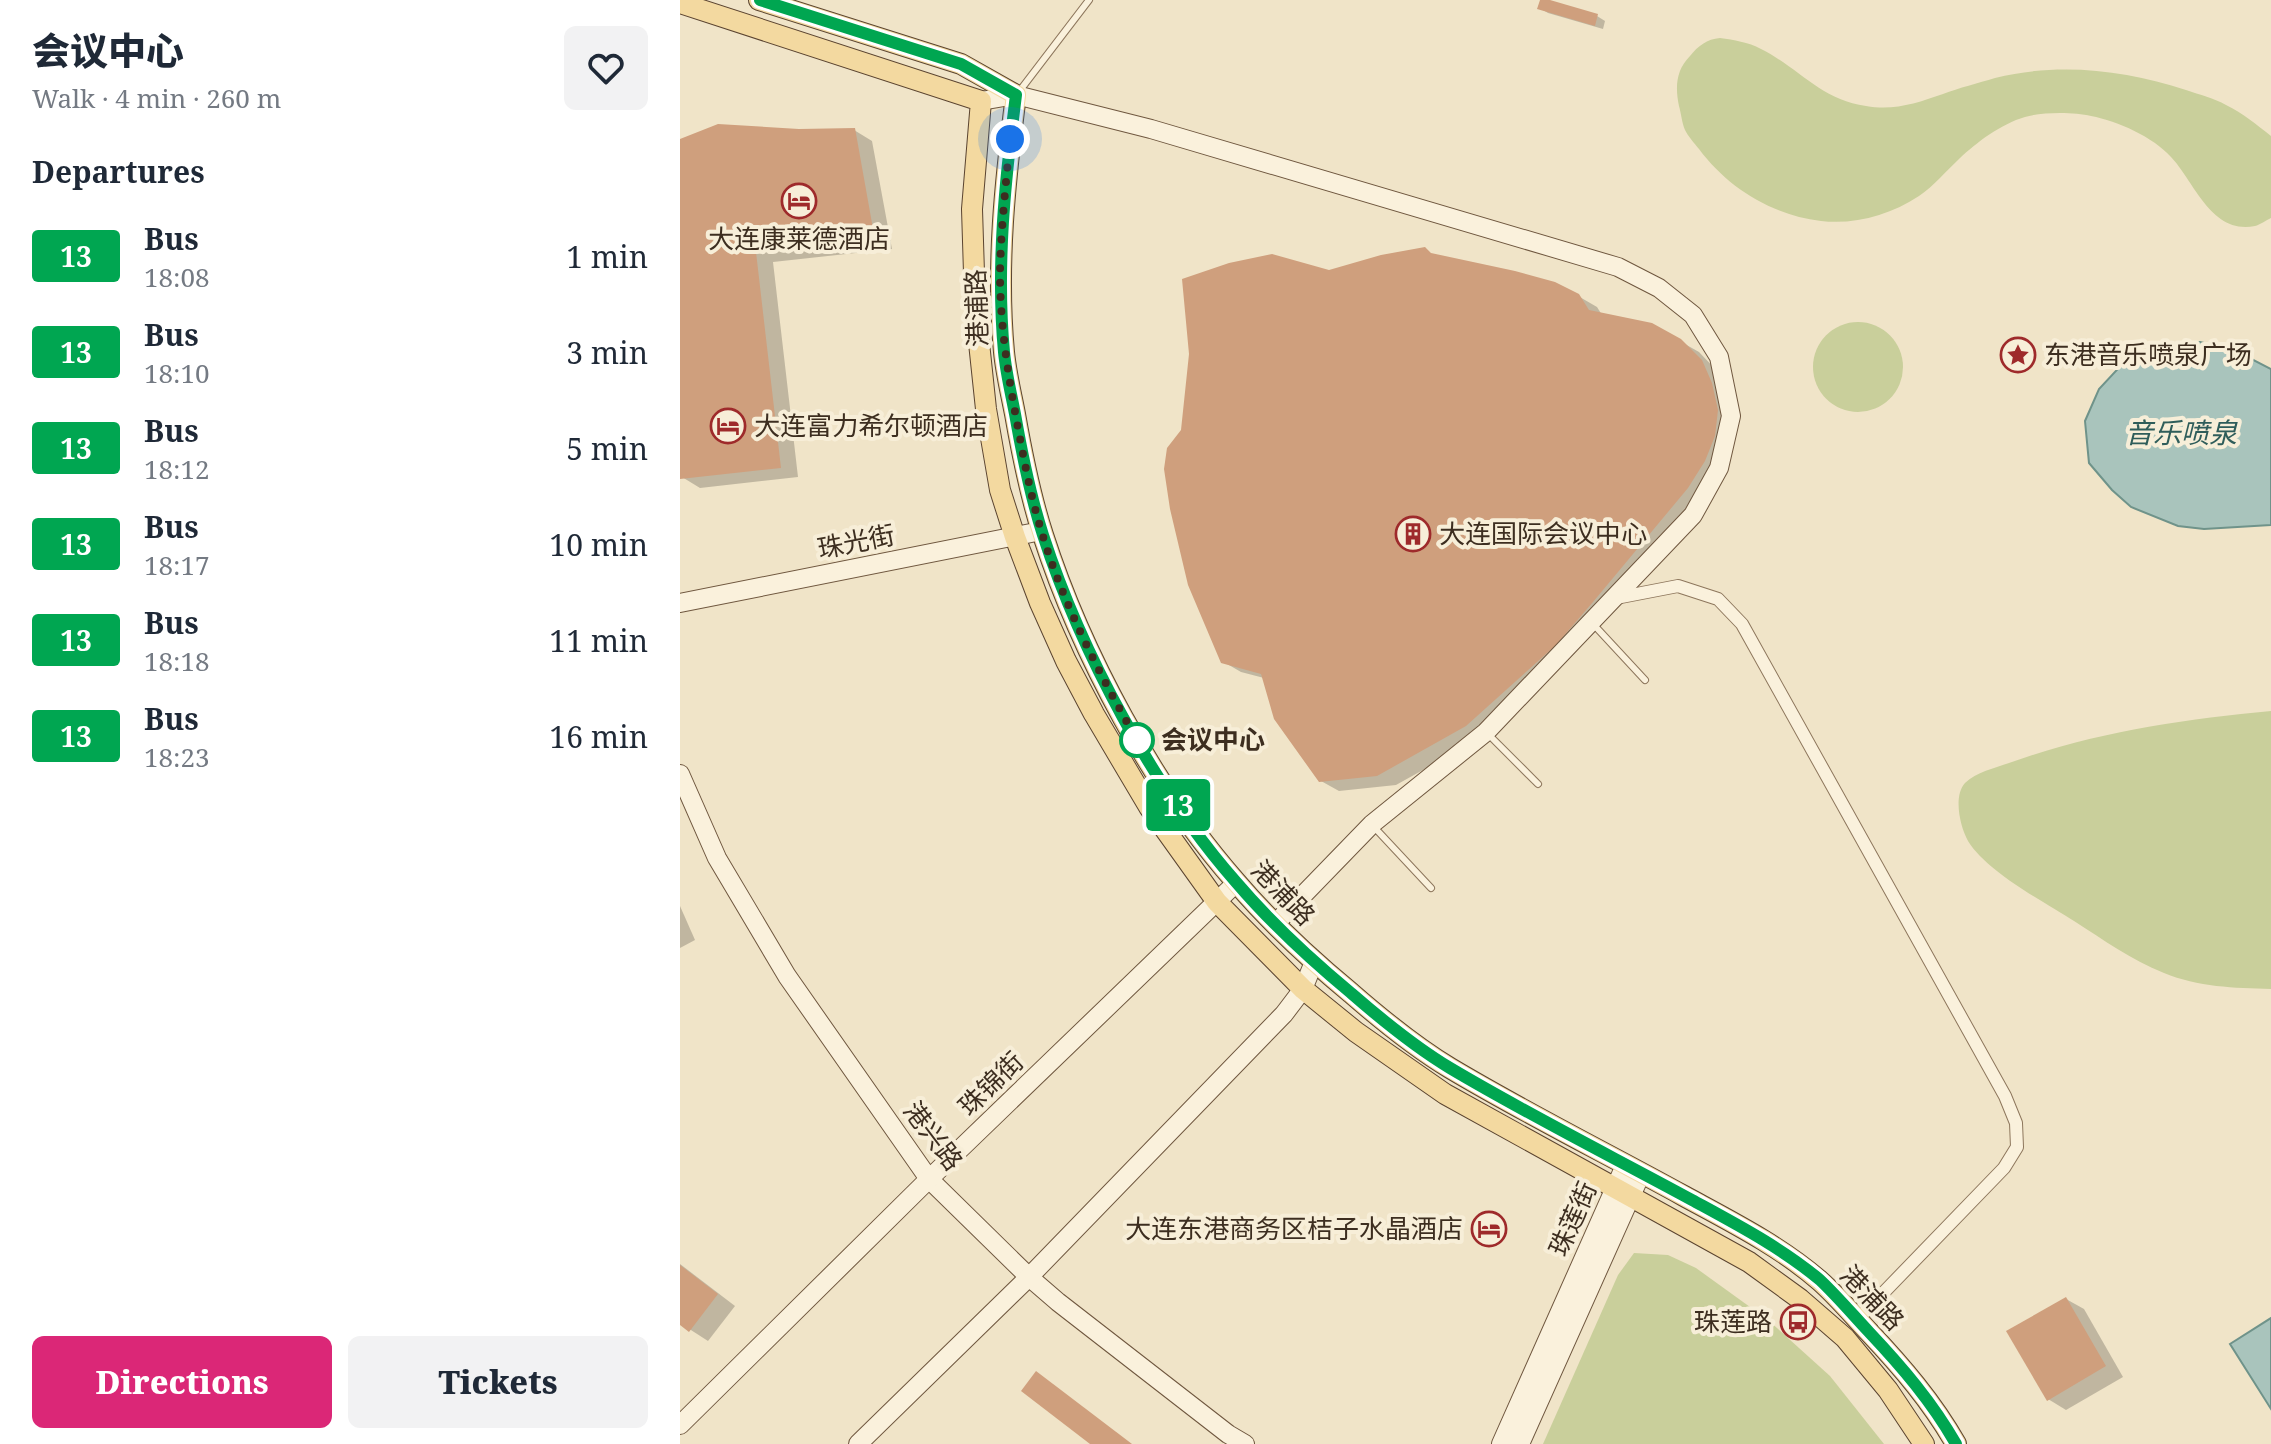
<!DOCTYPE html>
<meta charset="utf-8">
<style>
:root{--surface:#fff;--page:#f2f2f3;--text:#1f2937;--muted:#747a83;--accent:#db2777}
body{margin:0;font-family:"Noto Serif","Noto Sans SC",serif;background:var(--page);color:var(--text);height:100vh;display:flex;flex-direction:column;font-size:30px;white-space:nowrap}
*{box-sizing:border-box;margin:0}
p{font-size:26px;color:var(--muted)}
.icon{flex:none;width:44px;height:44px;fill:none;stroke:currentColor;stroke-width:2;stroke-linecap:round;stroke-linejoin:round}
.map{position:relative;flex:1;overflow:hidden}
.panel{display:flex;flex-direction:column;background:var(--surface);width:680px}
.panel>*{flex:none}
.badge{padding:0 16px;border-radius:6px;font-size:28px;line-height:52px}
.you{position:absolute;width:40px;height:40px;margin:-20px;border:6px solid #fff;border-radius:50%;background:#1a73e8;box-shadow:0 0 0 12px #1a73e833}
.map>.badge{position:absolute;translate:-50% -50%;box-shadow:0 0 0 4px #fff}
h2{padding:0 32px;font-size:30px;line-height:72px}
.round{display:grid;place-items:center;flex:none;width:84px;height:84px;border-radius:12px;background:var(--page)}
.headline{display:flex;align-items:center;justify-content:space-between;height:136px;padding:0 32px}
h1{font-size:38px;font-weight:800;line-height:60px}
.cta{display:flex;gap:16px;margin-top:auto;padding:16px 32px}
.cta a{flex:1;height:92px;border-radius:12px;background:var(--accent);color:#fff;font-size:32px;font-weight:800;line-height:92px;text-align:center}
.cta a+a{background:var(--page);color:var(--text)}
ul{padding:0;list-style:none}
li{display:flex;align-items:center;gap:24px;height:96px;padding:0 32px}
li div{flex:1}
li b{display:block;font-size:30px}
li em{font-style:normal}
li .badge{min-width:88px;font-weight:700;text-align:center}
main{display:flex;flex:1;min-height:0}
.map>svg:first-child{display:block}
</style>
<main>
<section class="panel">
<div class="headline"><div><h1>会议中心</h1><p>Walk · 4 min · 260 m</p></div><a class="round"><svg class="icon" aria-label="heart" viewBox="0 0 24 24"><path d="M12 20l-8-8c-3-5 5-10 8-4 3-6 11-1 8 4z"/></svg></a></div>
<h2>Departures</h2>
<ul>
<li><span class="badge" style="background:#00a651;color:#fff">13</span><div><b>Bus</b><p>18:08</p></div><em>1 min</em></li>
<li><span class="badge" style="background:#00a651;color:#fff">13</span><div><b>Bus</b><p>18:10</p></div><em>3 min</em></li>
<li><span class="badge" style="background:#00a651;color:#fff">13</span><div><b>Bus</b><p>18:12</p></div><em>5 min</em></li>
<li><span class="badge" style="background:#00a651;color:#fff">13</span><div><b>Bus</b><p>18:17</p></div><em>10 min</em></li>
<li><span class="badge" style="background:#00a651;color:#fff">13</span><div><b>Bus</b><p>18:18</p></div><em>11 min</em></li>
<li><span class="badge" style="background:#00a651;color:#fff">13</span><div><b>Bus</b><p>18:23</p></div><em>16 min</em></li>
</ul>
<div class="cta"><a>Directions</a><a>Tickets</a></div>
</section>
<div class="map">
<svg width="1591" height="1444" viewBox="0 0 1591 1444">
<rect width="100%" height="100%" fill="#f0e4c8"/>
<!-- green -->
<g fill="#c9cf9b">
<path d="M1040,38C1054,40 1068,42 1081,49C1119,68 1141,100 1186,106C1214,111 1237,103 1263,94C1279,88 1298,83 1315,78C1379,62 1445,70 1506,90C1520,95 1534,98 1546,105C1563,113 1577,125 1591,136V218C1586,220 1580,225 1575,226C1531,235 1514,181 1491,157C1473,137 1438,121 1411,116C1394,112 1362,112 1345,117C1321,124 1297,142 1279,159C1266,171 1254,186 1239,196C1210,215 1175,225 1141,221C1092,215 1048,188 1019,149C1014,143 1008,136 1005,130C1002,123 1001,113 999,106C995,87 996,70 1010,56C1018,46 1027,39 1040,38Z"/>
<circle cx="1178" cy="367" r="45"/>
<path d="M1591,711V989C1554,988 1518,987 1484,973C1451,960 1424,940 1394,921C1364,902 1307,872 1288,841C1280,827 1273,796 1285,783C1296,772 1315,768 1329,763C1412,733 1503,719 1591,711Z"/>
<polygon points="954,1253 988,1255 1016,1268 1088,1320 1150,1376 1204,1444 863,1444 938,1275"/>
</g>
<!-- water -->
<g fill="#a9c4bc" stroke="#6f938a" stroke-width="2">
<polygon points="1520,342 1556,351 1591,369 1591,525 1524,529 1498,526 1451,507 1432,490 1409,463 1405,421 1419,389 1447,359 1481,344"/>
<polygon points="1591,1318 1591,1409 1550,1344"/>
</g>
<!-- shadow -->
<g fill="#0003">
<polygon points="862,0 917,16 925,21 923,29 868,13 860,8"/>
<polygon points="174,130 192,141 212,249 93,262 118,477 20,488 2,477 0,462 0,141 119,131"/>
<polygon points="757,256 898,296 917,307 922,315 971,325 1019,352 1039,373 1050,395 1026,498 894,654 804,736 716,785 659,791 641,781 584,678 561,672 542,661 649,273"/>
<polygon points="0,906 15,940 0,948"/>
<polygon points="0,1264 55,1306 28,1341 0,1323"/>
<polygon points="1386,1299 1404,1309 1443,1377 1386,1410 1368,1399"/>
</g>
<!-- building -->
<g fill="#cf9f7d">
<polygon points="860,0 870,0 918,14 915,26 857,9"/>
<polygon points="38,124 119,129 175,128 195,240 76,252 101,468 0,479 0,139"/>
<polygon points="745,247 751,253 835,271 875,282 899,294 909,310 972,323 1001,339 1022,360 1032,383 1038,410 1035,436 1025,461 1008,488 913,602 876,645 786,726 697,776 639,782 594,719 581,674 541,663 508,585 490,509 484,469 487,448 501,430 509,354 502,279 549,263 592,254 649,270 701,255"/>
<polygon points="0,1265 38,1294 9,1332 0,1325"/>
<polygon points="1386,1297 1426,1366 1367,1401 1326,1331"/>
<polygon points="356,1371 452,1444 410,1444 341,1391"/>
</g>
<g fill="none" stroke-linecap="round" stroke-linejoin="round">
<!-- service casing -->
<g stroke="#8d765c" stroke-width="8">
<g id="service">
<polyline points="338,93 409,0"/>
<polyline points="914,625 965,680"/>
<polyline points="809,735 858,784"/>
<polyline points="694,827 751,888"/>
</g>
</g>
<!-- minor casing -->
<g stroke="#8d765c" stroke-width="14">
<polyline id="minor" points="936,598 998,586 1038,599 1062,624 1325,1096 1336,1123 1337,1147 1324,1168 1178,1319"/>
</g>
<!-- secondary casing -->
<g stroke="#6f573f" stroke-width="20">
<g id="secondary">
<polyline points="301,101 336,95 471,129 938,267 979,288 1013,315 1039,357 1051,416 1039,468 1013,515 806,732 692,824 595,924"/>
<polyline points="0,603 361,531"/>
<polyline points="0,774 37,858 107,976 249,1179 349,1277 378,1302 548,1434 565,1444"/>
<polyline points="0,1425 249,1179 556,883"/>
<polyline points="178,1444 349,1277 604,1014 623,989 634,962"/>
<polyline points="821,1444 943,1170 954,1169 960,1176 840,1444"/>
</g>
</g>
<!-- primary casing -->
<g stroke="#5b4430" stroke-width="22">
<g id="primary">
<path d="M79,0L281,64L336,95C325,181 316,266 324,352C326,373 331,393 335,414C342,454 350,495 363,535C401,653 474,789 556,882C591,923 630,959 671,993C702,1020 735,1047 770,1068C847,1114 926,1153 1004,1196C1050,1221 1100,1246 1140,1281C1157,1296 1173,1315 1189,1332C1222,1367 1252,1402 1276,1444"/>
<polyline points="0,3 301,101 292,209 295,305 306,409 320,490 335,537 360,603 386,661 414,714 469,807 537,902 623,989 676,1032 765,1094 1069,1262 1120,1299 1165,1338 1208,1390 1244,1444"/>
</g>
</g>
<!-- service -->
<use href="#service" stroke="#faf1dc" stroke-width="6"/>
<!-- minor -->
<use href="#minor" stroke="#faf1dc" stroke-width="12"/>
<!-- secondary -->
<use href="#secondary" stroke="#faf1dc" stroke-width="18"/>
<!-- primary -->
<use href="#primary" stroke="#f3d9a0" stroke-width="20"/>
</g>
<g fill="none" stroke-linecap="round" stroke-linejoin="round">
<!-- line casing -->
<g stroke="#fff" stroke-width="18">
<path id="line" d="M80,0L281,64L336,95C325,181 316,266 324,352C326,373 331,393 335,414C342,454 350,495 363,535C401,652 474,789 556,882C591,923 630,959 671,993C702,1020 735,1047 770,1068C849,1115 931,1156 1012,1200C1056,1224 1102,1248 1140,1280C1157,1296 1173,1315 1189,1332C1222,1367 1252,1402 1276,1444"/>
</g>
<!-- line -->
<use href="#line" stroke="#00a651" stroke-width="12"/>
<!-- walk -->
<path stroke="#3d2e20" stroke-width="8" stroke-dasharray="0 14.4" d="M330,139C326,183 321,228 320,272C320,321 327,369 336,417C343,455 350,493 361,530C383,604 419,673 457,740"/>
</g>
<!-- icons -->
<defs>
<g id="hotel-ring" transform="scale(1.8)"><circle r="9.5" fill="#f7eed8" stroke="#9e2a2b" stroke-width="1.5"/><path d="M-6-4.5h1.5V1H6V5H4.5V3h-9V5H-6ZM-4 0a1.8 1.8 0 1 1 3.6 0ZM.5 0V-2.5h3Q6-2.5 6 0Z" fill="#9e2a2b"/></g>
<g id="sight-ring" transform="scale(1.8)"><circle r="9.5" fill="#f7eed8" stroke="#9e2a2b" stroke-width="1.5"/><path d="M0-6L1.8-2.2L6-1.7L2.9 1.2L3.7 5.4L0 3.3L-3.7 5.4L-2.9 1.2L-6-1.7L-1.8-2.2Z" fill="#9e2a2b"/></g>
<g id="building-ring" transform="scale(1.8)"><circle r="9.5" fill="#f7eed8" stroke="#9e2a2b" stroke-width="1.5"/><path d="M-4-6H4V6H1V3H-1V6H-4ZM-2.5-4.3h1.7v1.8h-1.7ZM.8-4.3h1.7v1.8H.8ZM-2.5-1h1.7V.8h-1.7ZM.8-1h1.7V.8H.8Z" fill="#9e2a2b"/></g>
<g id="bus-ring" transform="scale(1.8)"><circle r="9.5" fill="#f7eed8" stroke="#9e2a2b" stroke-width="1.5"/><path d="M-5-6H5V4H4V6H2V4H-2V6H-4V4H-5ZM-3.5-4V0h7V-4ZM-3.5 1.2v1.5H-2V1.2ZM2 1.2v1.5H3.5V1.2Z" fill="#9e2a2b"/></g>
</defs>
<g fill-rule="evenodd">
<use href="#hotel-ring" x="119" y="201"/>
<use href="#sight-ring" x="1338" y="355"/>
<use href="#hotel-ring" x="48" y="426"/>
<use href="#building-ring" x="733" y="534"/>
<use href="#hotel-ring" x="809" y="1229"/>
<use href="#bus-ring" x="1118" y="1322"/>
</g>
<!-- markers -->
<circle fill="#fff" stroke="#00a651" stroke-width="4" cx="457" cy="740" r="16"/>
<g text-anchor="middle" stroke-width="8" stroke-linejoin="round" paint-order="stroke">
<!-- poi labels -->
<g font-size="26" fill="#3d2e20" stroke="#f7eed8" text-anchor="start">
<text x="119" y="248" text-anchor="middle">大连康莱德酒店</text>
<text x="1364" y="364">东港音乐喷泉广场</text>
<text x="74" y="435">大连富力希尔顿酒店</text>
<text x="759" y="543">大连国际会议中心</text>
<text x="783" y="1238" text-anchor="end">大连东港商务区桔子水晶酒店</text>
<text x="1092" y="1331" text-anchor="end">珠莲路</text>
</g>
<!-- street labels -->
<g font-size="26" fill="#3d2e20" stroke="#f7eed8">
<text transform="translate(297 308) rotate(-92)" y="9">港浦路</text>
<text transform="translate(176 542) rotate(-11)" y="9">珠光街</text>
<text transform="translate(603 893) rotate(46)" y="9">港浦路</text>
<text transform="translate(311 1084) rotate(-44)" y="9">珠锦街</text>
<text transform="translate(253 1136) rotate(53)" y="9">港兴路</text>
<text transform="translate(893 1219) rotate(-66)" y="9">珠莲街</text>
<text transform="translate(1192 1298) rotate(46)" y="9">港浦路</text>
</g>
<!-- stop labels -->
<g font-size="26" font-weight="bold" fill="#3d2e20" stroke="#f7eed8" text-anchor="start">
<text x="481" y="749">会议中心</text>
</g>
<!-- water labels -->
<g font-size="28" font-style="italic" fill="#2f5d5a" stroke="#f7eed8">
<text x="1501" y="443">音乐喷泉</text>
</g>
</g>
</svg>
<div class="you" style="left:330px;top:139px"></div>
<b class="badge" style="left:498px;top:805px;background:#00a651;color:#fff">13</b>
</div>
</main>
